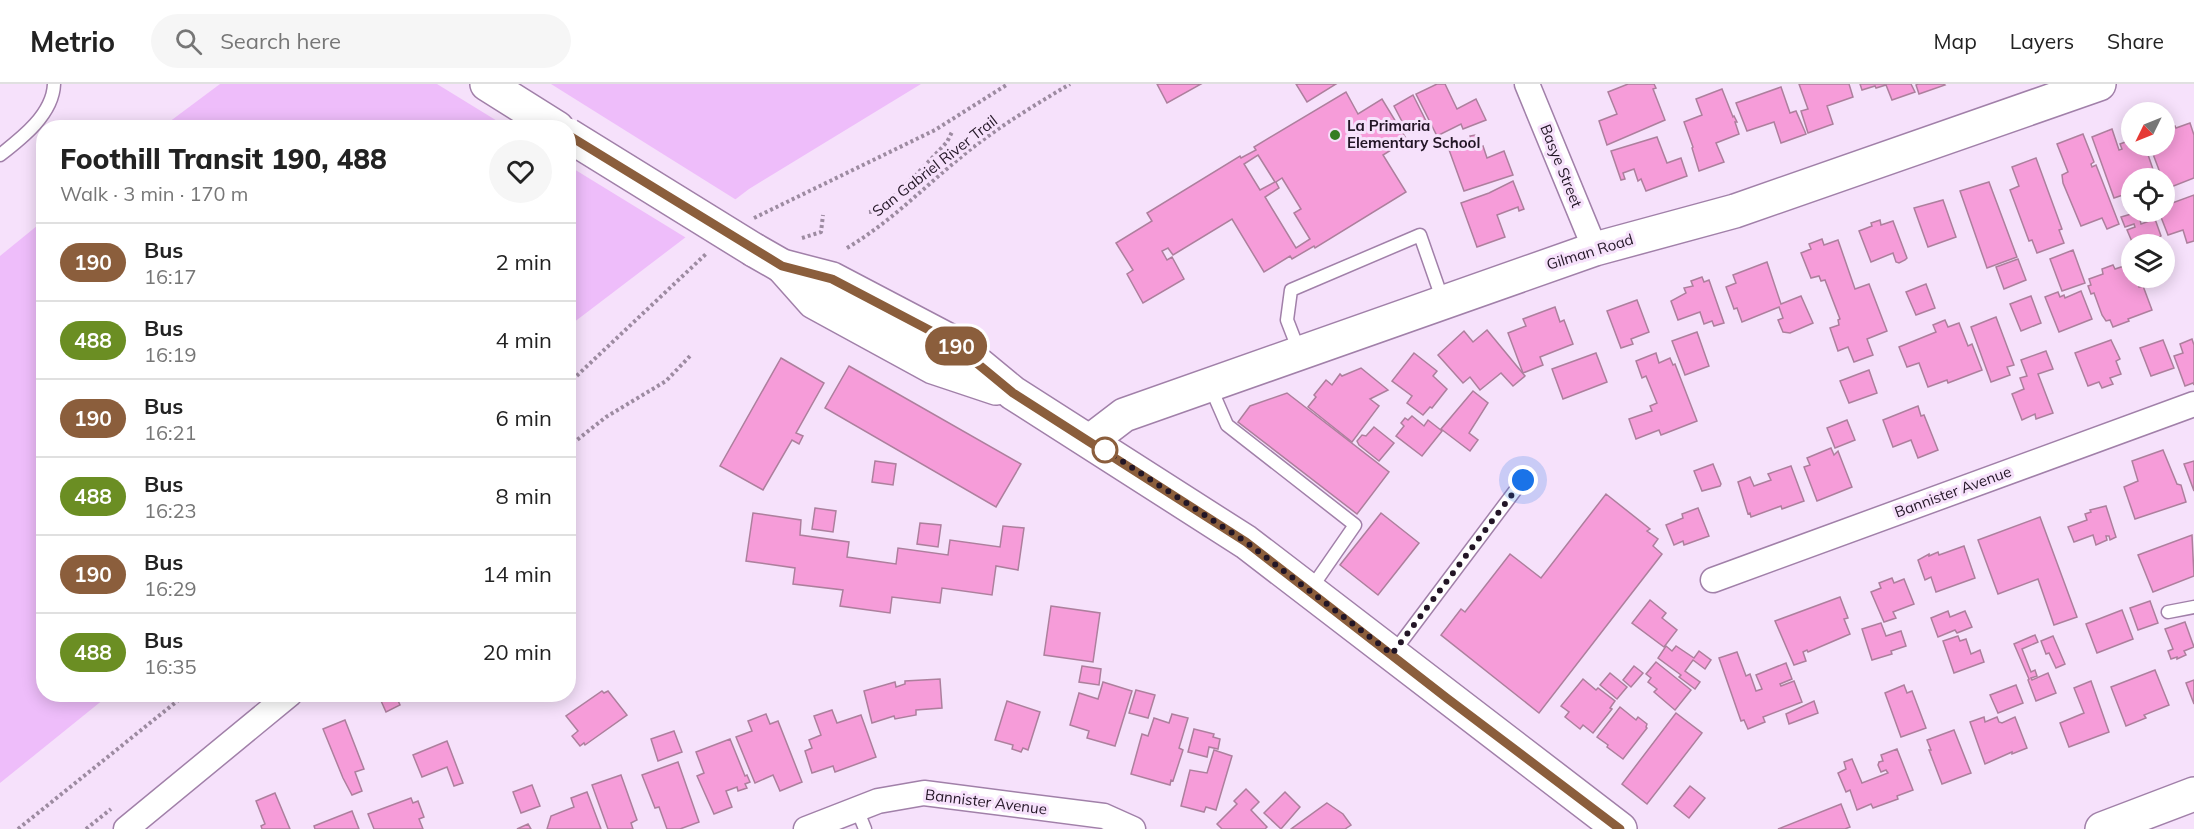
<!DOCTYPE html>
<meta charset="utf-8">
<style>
:root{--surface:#fff;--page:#f6f6f6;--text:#222;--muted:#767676;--line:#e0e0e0}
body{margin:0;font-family:Mulish,sans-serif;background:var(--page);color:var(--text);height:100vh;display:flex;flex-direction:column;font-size:22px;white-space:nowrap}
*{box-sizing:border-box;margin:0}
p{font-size:20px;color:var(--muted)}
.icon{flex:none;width:33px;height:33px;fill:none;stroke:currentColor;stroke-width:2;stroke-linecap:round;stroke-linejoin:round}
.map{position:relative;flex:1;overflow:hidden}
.details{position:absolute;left:36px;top:36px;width:540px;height:582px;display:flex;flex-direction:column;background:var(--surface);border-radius:24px;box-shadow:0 3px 15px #0003}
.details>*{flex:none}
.badge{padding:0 12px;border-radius:20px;font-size:21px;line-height:39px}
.needle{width:39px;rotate:227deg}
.buttons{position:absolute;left:2121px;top:18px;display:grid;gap:12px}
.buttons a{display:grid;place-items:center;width:54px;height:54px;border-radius:50%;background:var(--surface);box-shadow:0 3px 15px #0003;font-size:30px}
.you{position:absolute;width:30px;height:30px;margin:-15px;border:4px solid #fff;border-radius:50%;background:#1a73e8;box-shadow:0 0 0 9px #1a73e833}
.map>.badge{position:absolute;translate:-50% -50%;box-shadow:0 0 0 3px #fff}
.round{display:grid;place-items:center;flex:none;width:63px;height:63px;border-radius:32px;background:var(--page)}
.overview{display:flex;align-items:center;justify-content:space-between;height:102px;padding:0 24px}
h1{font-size:28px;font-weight:800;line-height:45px}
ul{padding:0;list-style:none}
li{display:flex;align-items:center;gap:18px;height:78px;padding:0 24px;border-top:2px solid var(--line)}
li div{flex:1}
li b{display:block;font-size:22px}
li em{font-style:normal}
li .badge{min-width:66px;font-weight:700;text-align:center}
header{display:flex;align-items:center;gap:36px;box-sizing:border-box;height:84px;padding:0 30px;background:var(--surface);border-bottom:2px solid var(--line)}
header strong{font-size:28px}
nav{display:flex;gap:33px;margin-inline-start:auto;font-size:21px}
.search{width:420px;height:54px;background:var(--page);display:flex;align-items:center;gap:15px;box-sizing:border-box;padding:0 21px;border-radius:33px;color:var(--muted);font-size:22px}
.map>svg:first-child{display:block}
</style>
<header>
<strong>Metrio</strong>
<div class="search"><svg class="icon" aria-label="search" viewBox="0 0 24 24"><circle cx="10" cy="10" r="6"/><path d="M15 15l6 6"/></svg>Search here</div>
<nav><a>Map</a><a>Layers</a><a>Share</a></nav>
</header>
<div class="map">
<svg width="2194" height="745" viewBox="0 0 2194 745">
<rect width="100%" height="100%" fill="#f6e1fb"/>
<!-- water -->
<g fill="#eebdfa">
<polygon points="220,0 921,0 749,105 569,242 568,44 161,44"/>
<polygon points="43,137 44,610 109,611 0,699 0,172"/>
</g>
<!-- pier -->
<polygon fill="#f6e1fb" points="437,0 551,0 738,117 688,155 569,82 568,44 507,43"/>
<!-- building -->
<g fill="#f69cd9" stroke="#ad7f9d" stroke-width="1.5" fill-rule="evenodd">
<polygon points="1157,0 1201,0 1167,19"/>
<polygon points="1296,0 1336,0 1307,18"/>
<polygon points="1437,0 1445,0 1457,25 1476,15 1486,36 1463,45 1461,40 1437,52 1416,10"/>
<polygon points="1628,0 1654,0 1656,4 1653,5 1665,36 1607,61 1599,37 1617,30 1608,8"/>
<polygon points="1799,0 1849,0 1853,13 1827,22 1833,40 1808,49 1801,27 1808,25"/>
<polygon points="1860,0 1911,0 1915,8 1892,16 1886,1 1876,4 1875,2 1862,6"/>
<polygon points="1918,0 1944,0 1945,1 1919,10 1916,1"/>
<polygon points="1781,3 1790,29 1796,27 1806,50 1781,59 1774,38 1747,47 1736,19"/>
<polygon points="1722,5 1733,33 1734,32 1737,38 1735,38 1739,50 1716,59 1724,78 1699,87 1692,64 1693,63 1684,38 1702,31 1696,15"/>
<path d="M1346,8L1358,30L1382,15L1407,56L1383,71L1406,108L1315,164L1314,162L1292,175L1290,172L1264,188L1232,135L1173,171L1168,164L1162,167L1167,176L1172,173L1184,195L1143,219L1127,190L1133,186L1116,159L1152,137L1147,129L1240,72L1241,74L1256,66L1254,63ZM1258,71L1275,98L1260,106L1244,80ZM1282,94L1301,125L1294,129L1310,155L1296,164L1265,113L1279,104L1276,98Z"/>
<polygon points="1413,11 1426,37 1407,47 1394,22"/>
<polygon points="2190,39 2194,51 2194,94 2166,105 2164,94 2162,94 2150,62 2164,62 2164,43 2166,46 2175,42 2176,44"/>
<polygon points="2112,45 2119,66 2122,65 2120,60 2128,57 2130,62 2145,62 2156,94 2132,94 2132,108 2114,114 2092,53"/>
<polygon points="2083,50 2094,78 2091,80 2092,83 2096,81 2098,86 2119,140 2107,145 2102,134 2081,142 2063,99 2062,91 2068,88 2057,60"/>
<polygon points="1475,51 1480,63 1483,62 1487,74 1504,67 1513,91 1464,107 1448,63 1471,54 1470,52"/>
<polygon points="1657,53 1667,79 1681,74 1687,92 1646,107 1641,95 1638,97 1634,85 1623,89 1625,95 1621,96 1611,67"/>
<polygon points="2036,74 2062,145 2059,146 2064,159 2037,169 2032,156 2029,157 2010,106 2019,102 2012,83"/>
<polygon points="1513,97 1524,125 1519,127 1518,123 1497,131 1505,153 1477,163 1461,119 1489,109"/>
<polygon points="1989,98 2017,173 1987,184 1960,107"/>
<polygon points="2194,111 2194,157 2187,159 2183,146 2168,151 2159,128 2164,128 2164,122"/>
<polygon points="1943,116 1956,153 1928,163 1914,124"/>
<polygon points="2138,128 2141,140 2155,135 2161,152 2155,155 2157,160 2133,160 2127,146 2135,143 2134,140 2125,143 2121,133"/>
<polygon points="1880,136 1881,141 1893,137 1907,174 1905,176 1899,179 1896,178 1893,169 1871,178 1859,147 1872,142 1871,139"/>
<polygon points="1822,155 1824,161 1838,156 1855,205 1869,200 1887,247 1867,255 1873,271 1854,278 1848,263 1838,267 1830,244 1839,241 1838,236 1840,235 1825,196 1821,197 1819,192 1811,194 1801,169 1811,165 1809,160"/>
<polygon points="2073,166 2085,199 2062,207 2050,175"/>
<polygon points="2018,175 2026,196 2004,205 1996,183"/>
<polygon points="1767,178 1781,220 1801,212 1813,239 1790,249 1783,248 1778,236 1783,234 1779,223 1742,238 1737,224 1734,225 1726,203 1736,199 1733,191"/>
<polygon points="2130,180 2132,194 2135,194 2139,203 2143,202 2152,226 2128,235 2129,237 2113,243 2110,236 2106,237 2102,231 2094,209 2091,210 2088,202 2091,201 2089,195 2103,190 2102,185 2113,181 2115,185"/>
<polygon points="1702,193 1704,198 1709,196 1724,239 1714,242 1712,237 1704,240 1700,228 1678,236 1671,217 1686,209 1684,204 1693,202 1691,197"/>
<polygon points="1926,200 1935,224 1916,231 1906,208"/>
<polygon points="2081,207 2092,235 2059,248 2045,213 2058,208 2060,213 2064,211 2065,214"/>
<polygon points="2031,212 2041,239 2021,247 2010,220"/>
<polygon points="1637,216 1649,248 1631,255 1633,260 1621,264 1607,227"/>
<polygon points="1555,223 1560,238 1564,236 1573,260 1540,273 1543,281 1523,289 1508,249 1526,242 1523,235"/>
<polygon points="1996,233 2014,281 2007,283 2010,291 1991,298 1971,243"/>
<polygon points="1945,236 1948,243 1959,239 1968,262 1972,260 1982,286 1948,299 1947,296 1928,303 1919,279 1907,283 1899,263 1936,248 1933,241"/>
<polygon points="1487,246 1525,292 1513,302 1501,289 1480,306 1470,293 1463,299 1438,271 1464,247 1473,258"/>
<polygon points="1697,248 1709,282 1685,291 1672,257"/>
<polygon points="2192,255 2194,261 2194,301 2193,299 2185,302 2174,272 2183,269 2180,260"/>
<polygon points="2111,256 2120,275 2116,277 2121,290 2110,294 2113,300 2102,304 2099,298 2088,302 2075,269"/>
<polygon points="2163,256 2174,284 2151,292 2140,264"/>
<polygon points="2046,267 2053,285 2038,290 2053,329 2036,335 2035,330 2022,336 2012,310 2024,305 2020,294 2027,292 2021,276"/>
<polygon points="1414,269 1437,287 1433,292 1447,305 1432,324 1430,323 1423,331 1407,319 1412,312 1392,297"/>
<polygon points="1596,269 1607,298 1563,315 1552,285"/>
<polygon points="1656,269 1659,279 1670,274 1673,281 1675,280 1697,337 1661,351 1659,346 1636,355 1629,335 1652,327 1650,322 1657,319 1646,292 1642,294 1636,277"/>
<polygon points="781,274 824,299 796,349 803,352 799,360 792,356 763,406 720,382"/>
<polygon points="849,282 1021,380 996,423 825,324"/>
<polygon points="1361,284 1388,306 1370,315 1379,322 1352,358 1308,323 1316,313 1314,311 1326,296 1332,301 1340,290 1342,292"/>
<polygon points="1869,286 1877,309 1849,319 1840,297"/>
<polygon points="1473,307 1488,319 1469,349 1478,356 1470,367 1441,345"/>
<polygon points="1287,309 1389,388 1357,430 1238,338 1250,322"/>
<polygon points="1918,322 1921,332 1924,331 1938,366 1918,374 1911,356 1893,363 1883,336"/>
<polygon points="1412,332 1424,342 1428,336 1442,347 1422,372 1396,352 1404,342 1401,339 1405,334 1408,336"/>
<polygon points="1847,336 1855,356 1835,364 1827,344"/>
<polygon points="1374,343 1394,359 1379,377 1359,361 1357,357 1362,351 1366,352"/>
<polygon points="1831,364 1834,371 1838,367 1852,403 1817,417 1804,383 1810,381 1807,374"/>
<polygon points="2163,366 2177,400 2181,401 2186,418 2135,435 2124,403 2138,397 2132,377"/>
<polygon points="875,377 896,380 893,401 872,398"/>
<polygon points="2194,377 2194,407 2184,380"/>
<polygon points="1713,380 1721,400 1720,402 1702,407 1694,387"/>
<polygon points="1791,382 1804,417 1782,425 1781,422 1751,433 1750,429 1748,430 1738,398 1750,393 1754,402 1771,396 1768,390"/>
<polygon points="1606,410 1650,445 1647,447 1658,455 1653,462 1662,470 1539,629 1441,551 1461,525 1465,528 1510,470 1541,494"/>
<polygon points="2106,422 2116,453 2110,456 2109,452 2106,452 2107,456 2096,461 2093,451 2074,458 2068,443 2087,436 2085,430 2091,428 2090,426"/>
<polygon points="815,424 836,427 833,448 812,445"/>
<polygon points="1698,424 1709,452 1684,461 1683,457 1674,461 1666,441 1683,434 1682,430"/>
<polygon points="753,429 801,436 800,451 849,458 847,473 896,480 898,464 948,471 950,456 1000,463 1003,442 1024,444 1018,486 996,482 992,511 942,504 940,519 892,513 890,529 840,522 843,506 793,500 795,484 746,477"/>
<polygon points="1381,429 1419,459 1378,511 1340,481"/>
<polygon points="2040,433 2077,533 2054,541 2038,495 1998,510 1978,456"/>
<polygon points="920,439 941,441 938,463 917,460"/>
<polygon points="2192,451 2194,492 2153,508 2138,471"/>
<polygon points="1964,462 1975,494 1936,508 1931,493 1925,496 1918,476 1929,470 1929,472 1938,468 1939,471"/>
<polygon points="1892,494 1894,499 1904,495 1914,520 1893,528 1896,534 1884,538 1871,508 1881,504 1879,499"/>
<polygon points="1840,513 1848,534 1844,535 1850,550 1808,568 1807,566 1803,568 1806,577 1794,581 1775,537"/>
<polygon points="1650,516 1666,529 1662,534 1677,546 1664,563 1632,539"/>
<polygon points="2150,517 2158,539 2138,546 2130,524"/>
<polygon points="1051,522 1100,529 1093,578 1044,571"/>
<polygon points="2122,526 2133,555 2097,569 2086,540"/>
<polygon points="1948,527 1950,533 1965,527 1972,543 1957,549 1955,546 1938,553 1931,534"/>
<polygon points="2185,538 2194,563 2184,567 2186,571 2177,575 2177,573 2171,575 2168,567 2173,565 2165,545"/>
<polygon points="1881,539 1886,552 1901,547 1906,562 1891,567 1892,570 1872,576 1862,545"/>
<polygon points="2035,551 2038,558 2022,565 2031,588 2035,586 2037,592 2031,594 2032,596 2048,589 2056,609 2036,617 2028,596 2029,595 2014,560"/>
<polygon points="1958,552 1960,557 1966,555 1971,570 1980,566 1984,578 1954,589 1943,557"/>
<polygon points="2053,552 2065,580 2056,584 2049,569 2046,570 2041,557"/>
<polygon points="1666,562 1672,567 1676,562 1694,574 1699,567 1711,576 1705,585 1693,576 1685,587 1700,598 1695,605 1679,593 1681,591 1658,574"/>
<polygon points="1737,568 1746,592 1750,590 1756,607 1762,605 1756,591 1786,579 1792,595 1780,600 1781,602 1794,597 1802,618 1763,633 1765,638 1748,645 1744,636 1741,637 1719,574"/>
<polygon points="1656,578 1691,606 1675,626 1654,608 1657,605 1648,598 1651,594 1646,590"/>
<polygon points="1082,582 1101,585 1099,601 1079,598"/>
<polygon points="1634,582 1643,589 1631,603 1623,596"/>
<polygon points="2155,586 2169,621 2144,631 2146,634 2126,642 2111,603"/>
<polygon points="1610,589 1627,603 1617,615 1600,601"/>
<polygon points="940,595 942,624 916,626 916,631 895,635 894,632 872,639 864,607 895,598 896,603 905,600 905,597"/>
<polygon points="1583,595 1596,606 1598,604 1615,617 1610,624 1612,625 1593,649 1583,641 1580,645 1565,633 1569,628 1561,622"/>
<polygon points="2194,596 2194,620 2186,599"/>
<polygon points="2091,597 2109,648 2069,663 2060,639 2084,629 2074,604"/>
<polygon points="1103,598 1132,607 1115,662 1087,654 1089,647 1070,641 1079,609 1098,615"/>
<polygon points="1904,601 1907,609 1912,607 1926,644 1901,653 1885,609"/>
<polygon points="2016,601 2023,619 1998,629 1990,611"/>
<polygon points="1136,606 1155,611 1148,634 1129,629"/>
<polygon points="602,607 604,609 608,607 627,631 585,661 584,659 580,662 572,652 578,647 566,632"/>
<polygon points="378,610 395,610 400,621 386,628"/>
<polygon points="1007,617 1040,628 1028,666 1023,664 1021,668 1012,665 1013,661 995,656"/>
<polygon points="1814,617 1818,629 1789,640 1786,630"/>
<polygon points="1620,623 1636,636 1638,633 1647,640 1646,643 1647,644 1623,675 1607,663 1608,661 1597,653"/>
<polygon points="832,626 837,639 861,631 876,673 835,688 833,682 812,689 805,667 812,664 809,656 821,651 814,632"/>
<polygon points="1676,629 1702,649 1647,720 1622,700"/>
<polygon points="766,630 770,640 778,637 802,698 780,707 773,691 755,699 736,653 752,647 748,637"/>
<polygon points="1172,630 1188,634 1179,664 1183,666 1173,697 1171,696 1170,701 1131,690 1142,650 1148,652 1154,634 1169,639"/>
<polygon points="1984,633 1985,638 1997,633 1999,638 2002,639 2015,633 2027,664 2012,670 2012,668 1985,680 1970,638"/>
<polygon points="345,636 364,685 355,688 362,707 352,711 343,694 323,645"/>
<polygon points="1194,645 1214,650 1213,653 1220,655 1218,665 1209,663 1207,673 1188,668"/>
<polygon points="1954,646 1971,689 1942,700 1929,666 1931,666 1927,656"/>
<polygon points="674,647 682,668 658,677 651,655"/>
<polygon points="730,655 745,692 747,691 750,698 745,700 747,704 738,707 737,703 726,707 732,723 714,730 697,692 704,689 696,668"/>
<polygon points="447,657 463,699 454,702 447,683 422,693 413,671"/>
<polygon points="1897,665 1913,706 1897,712 1898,715 1873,724 1871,720 1857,726 1850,706 1846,708 1838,689 1846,685 1844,678 1852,675 1862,699 1888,689 1886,686 1881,688 1878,681 1879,678 1883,677 1881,671"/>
<polygon points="1214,666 1232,672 1216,726 1206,723 1204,728 1181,722 1190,686 1207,689"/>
<polygon points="678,678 699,738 680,745 667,745 659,723 655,724 642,691"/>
<polygon points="621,691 637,736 631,739 633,745 608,745 592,701"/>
<polygon points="532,701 540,722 521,729 513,708"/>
<polygon points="1690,702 1705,714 1689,734 1674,722"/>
<polygon points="1246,705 1259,718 1251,726 1267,743 1265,745 1222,745 1217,740 1237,720 1234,717"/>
<polygon points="587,708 601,745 547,745 551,732 574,723 571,714"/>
<polygon points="1285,708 1300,723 1281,745 1264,729"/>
<polygon points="275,709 290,745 262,745 261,742 265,740 256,717"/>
<polygon points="411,714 413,719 418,717 424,733 419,735 423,745 374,745 368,730"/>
<polygon points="1327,719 1343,730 1351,741 1345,745 1291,745"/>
<polygon points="1841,720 1850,743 1845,745 1778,745"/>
<polygon points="352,727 359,745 315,745 314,742"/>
<polygon points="528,740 531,745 517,745"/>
</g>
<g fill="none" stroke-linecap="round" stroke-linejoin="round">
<!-- lane casing -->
<g stroke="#a180a9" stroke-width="15">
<g id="lane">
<path d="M0,71C22,54 53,30 54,0"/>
<polyline points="1299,267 1287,236 1291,206 1420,151 1443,217"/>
<polyline points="1210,302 1227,341 1355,441 1310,506"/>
<polyline points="2168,528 2194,523"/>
<polyline points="1393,569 1523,396"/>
<polyline points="857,725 865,745"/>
</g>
</g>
<!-- street casing -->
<g stroke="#a180a9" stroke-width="27">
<g id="street">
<polyline points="1527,0 1595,165"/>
<polyline points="1713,496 2194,320"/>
<polyline points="126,745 290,610"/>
<polyline points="806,745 878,717 924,709 1104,732 1133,745"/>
</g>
</g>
<!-- secondary casing -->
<g stroke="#a180a9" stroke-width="36">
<g id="secondary">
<polyline points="1090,357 1124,331 1595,165 1735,127 2099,0"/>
<polyline points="2102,745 2194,710"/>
</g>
</g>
<!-- primary casing -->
<g stroke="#a180a9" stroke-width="36">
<g id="primary">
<polyline points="487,0 557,44"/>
<polyline points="754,166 782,182 832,195 950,257 1013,309 1246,458 1620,745"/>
<polyline points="782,182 814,218 933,283 996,304"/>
</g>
</g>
<!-- path -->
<g stroke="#9d8ba1" stroke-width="4" stroke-dasharray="3 3" stroke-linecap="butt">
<polyline points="869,128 878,127 914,93 947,58 952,48"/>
<polyline points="754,134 935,46 1008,0"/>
<polyline points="802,154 821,148 823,131"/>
<path d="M847,164C891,138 926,101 966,69C998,43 1035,21 1070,0"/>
<polyline points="568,300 707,169"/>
<polyline points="568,363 606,333 666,297 690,272"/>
<polyline points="18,745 186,610"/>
<polyline points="86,745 111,725"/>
</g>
<!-- lane -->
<use href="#lane" stroke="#fff" stroke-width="12"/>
<!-- street -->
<use href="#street" stroke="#fff" stroke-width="24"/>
<!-- secondary -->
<use href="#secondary" stroke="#fff" stroke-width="33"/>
<!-- primary -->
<use href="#primary" stroke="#fff" stroke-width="33"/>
<!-- primary-bridge casing -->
<g stroke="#a180a9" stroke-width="36" stroke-linecap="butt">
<polyline id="primary-bridge" points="568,51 754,166"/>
</g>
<!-- primary-bridge -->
<use href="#primary-bridge" stroke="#fff" stroke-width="33"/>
</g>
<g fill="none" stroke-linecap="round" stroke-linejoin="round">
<!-- line casing -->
<g stroke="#fff" stroke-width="14">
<polyline id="line" points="568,51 782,182 832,195 950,257 1013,309 1246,458 1448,615 1620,745"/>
</g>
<!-- line -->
<use href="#line" stroke="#8b5e3c" stroke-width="9"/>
<!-- walk -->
<polyline stroke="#231626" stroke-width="6" stroke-dasharray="0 10.8" points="1105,366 1246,458 1392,570 1523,396"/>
</g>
<!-- markers -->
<circle fill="#367d22" stroke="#f6e1fb" stroke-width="2" cx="1335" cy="51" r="6"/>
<circle fill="#fff" stroke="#8b5e3c" stroke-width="3" cx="1105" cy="366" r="12"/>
<g text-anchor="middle" stroke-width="6" stroke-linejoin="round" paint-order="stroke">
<!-- poi labels -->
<g font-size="15" font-weight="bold" fill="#231626" stroke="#f6e1fb" text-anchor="start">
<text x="1347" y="47">La Primaria<tspan x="1347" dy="17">Elementary School</tspan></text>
</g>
<!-- street labels -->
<g font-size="15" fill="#231626" stroke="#f6e1fb">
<text transform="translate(935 82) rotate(-38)" y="5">San Gabriel River Trail</text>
<text transform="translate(1561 82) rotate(68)" y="5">Basye Street</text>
<text transform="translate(1590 168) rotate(-17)" y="5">Gilman Road</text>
<text transform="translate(1953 408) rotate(-20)" y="5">Bannister Avenue</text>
<text transform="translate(986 718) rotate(7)" y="5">Bannister Avenue</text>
</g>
</g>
</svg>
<div class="buttons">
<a><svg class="needle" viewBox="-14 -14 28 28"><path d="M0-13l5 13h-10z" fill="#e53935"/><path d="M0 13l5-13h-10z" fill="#767676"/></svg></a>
<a><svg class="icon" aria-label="locate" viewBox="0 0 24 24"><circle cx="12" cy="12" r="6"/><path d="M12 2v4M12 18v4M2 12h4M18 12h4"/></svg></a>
<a><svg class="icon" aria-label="layers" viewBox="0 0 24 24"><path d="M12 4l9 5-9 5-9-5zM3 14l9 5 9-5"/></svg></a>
</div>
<div class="you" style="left:1523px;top:396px"></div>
<b class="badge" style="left:956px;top:262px;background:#8b5e3c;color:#fff">190</b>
<section class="details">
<div class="overview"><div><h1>Foothill Transit 190, 488</h1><p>Walk · 3 min · 170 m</p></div><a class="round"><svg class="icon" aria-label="heart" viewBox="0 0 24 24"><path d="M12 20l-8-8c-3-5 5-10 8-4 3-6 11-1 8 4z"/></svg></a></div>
<ul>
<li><span class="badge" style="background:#8b5e3c;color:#fff">190</span><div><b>Bus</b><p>16:17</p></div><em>2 min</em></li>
<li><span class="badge" style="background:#6b8e23;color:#fff">488</span><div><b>Bus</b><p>16:19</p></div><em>4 min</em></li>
<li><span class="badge" style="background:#8b5e3c;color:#fff">190</span><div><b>Bus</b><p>16:21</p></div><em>6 min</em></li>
<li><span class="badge" style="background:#6b8e23;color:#fff">488</span><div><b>Bus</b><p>16:23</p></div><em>8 min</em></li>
<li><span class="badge" style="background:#8b5e3c;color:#fff">190</span><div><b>Bus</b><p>16:29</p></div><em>14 min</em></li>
<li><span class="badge" style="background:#6b8e23;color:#fff">488</span><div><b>Bus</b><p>16:35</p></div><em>20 min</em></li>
</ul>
</section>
</div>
